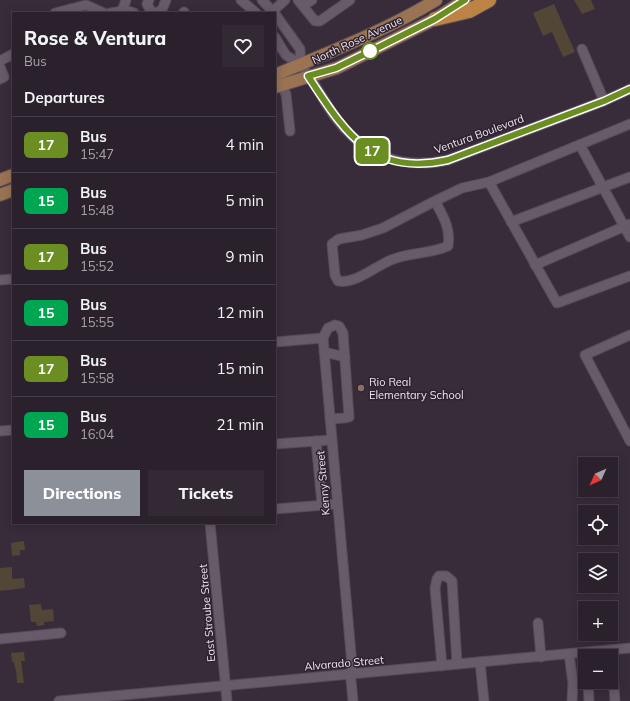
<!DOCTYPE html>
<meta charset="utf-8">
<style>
:root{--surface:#2a212c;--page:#322934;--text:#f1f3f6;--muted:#a5a3a9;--line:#463e48;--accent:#8c9099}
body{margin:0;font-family:Mulish,sans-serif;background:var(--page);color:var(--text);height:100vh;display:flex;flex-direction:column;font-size:15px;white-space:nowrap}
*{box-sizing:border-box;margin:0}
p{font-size:13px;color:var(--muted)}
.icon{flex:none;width:22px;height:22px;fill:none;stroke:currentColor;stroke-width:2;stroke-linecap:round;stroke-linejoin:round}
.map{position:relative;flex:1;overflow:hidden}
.drawer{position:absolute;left:12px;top:12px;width:264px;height:512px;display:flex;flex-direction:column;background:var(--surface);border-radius:0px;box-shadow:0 2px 10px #0003,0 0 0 1px var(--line)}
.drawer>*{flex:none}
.badge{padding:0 8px;border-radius:6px;font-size:14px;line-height:26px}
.needle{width:26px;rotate:225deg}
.fabs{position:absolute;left:578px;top:457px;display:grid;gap:8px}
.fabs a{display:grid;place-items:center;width:40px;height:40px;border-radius:0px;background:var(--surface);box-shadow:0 2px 10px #0003,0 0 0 1px var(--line);font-size:20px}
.map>.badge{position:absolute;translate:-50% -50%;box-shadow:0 0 0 2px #fff}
h2{padding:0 12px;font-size:15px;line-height:36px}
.round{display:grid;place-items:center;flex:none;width:42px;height:42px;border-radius:0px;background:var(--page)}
.overview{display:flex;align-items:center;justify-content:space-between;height:68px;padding:0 12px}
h1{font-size:19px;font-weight:800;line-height:30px}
.action{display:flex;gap:8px;margin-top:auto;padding:8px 12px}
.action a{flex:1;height:46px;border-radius:0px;background:var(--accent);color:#fff;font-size:16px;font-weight:800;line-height:46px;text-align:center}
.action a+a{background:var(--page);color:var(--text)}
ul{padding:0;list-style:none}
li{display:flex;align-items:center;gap:12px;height:56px;padding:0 12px;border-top:1px solid var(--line)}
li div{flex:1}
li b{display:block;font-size:15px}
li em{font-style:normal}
li .badge{min-width:44px;font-weight:700;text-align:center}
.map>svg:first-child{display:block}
</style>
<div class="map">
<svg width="630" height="701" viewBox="0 0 630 701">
<rect width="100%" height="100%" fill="#382c3a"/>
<!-- building -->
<g fill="#524637">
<polygon points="574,0 591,0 595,9 582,14"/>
<polygon points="554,4 575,52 563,57 552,32 543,36 533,13"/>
<polygon points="24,541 25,550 20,550 20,555 12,556 11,543"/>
<polygon points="12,567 12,579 24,578 25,588 0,591 0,568"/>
<polygon points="41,604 42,610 53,609 54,621 44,622 44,625 37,626 36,622 31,622 29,605"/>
<polygon points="24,652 25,661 21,661 24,683 17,683 16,669 15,669 14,662 12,662 11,653"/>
</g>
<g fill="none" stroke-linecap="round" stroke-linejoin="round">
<!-- minor casing -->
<g stroke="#554a56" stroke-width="11">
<g id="minor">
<polyline points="149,0 147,4 152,13"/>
<polyline points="241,0 256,13"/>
<polyline points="262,0 274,13"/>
<polyline points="298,0 315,21 320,21 350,0"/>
<polyline points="303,6 312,0"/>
<polyline points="122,11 126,0"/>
<polyline points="273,11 285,0"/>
<polyline points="55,13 86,5 104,13"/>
<path d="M110,13C118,12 126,9 134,13"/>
<polyline points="155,13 162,10 166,0"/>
<polyline points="184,13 184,12"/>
<polyline points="275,14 300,49 301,65"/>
<path d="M275,37C278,42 282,50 286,55C291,59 297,61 301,66C315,81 323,101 335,117C364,156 401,170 448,160L604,101L630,89"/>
<polyline points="582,49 604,101"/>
<polyline points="0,61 13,54"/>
<polyline points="0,67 4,77 0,79"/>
<polyline points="281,85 286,94 290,131"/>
<polyline points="580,145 630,237"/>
<polyline points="489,182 557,303 630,276"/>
<path d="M435,201C443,216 451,228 448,246C431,254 410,252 391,260C376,266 354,285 338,281L335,275L332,244L339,239L362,235L383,228L435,201L462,188L489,182L630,124"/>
<polyline points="511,222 630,177"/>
<polyline points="535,265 630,224"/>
<polyline points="0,280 13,279"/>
<polyline points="630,335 585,355 630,441"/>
<polyline points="323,338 328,328 335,325 339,326 343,333 349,417 344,418 330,419"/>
<polyline points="275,342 323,338 352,665 351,680 353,701"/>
<polyline points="324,352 345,357"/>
<polyline points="0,431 13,430"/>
<polyline points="316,441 322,505"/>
<polyline points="275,444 331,440"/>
<polyline points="275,509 337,504"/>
<polyline points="210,523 227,701"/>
<polyline points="538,623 541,657"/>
<polyline points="0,639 61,633"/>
<polyline points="611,650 615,701"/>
<polyline points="569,654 573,683 572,701"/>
<polyline points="480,662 484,701"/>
<polyline points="442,666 435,588 437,579 439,576 446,576 452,581 457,664"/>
<polyline points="588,682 589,701"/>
<polyline points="59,701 630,648"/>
</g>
</g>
<!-- major casing -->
<g stroke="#554a56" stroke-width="14">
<g id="major">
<path d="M275,75C330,52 385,31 436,0"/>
<polyline points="275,87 337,68 435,19 465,0"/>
<polyline points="0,180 13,175"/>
<polyline points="0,195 13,190"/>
</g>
</g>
<!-- highway casing -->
<g stroke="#554a56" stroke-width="16">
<polyline id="highway" points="435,19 469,11 489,0"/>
</g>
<!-- minor -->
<use href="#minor" stroke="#675a69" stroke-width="9"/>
<!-- major -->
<use href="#major" stroke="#9a7353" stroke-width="12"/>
<!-- highway -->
<use href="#highway" stroke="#bc8345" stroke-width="14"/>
</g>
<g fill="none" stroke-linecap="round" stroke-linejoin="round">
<!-- line casing -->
<g stroke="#fff" stroke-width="9">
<path id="line" d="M465,0L435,19L379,47L336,68L308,76C345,132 371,177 448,160L604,101L630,89"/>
</g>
<!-- line -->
<use href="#line" stroke="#6b8e23" stroke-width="6"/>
</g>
<!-- markers -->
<circle fill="#fff" stroke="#6b8e23" stroke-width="2" cx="370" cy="51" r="8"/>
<circle fill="#8d6e63" stroke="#2e2230" stroke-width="1.5" cx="361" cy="388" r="4"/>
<g text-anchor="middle" stroke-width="3" stroke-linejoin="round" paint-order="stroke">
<!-- street labels -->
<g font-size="11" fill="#ede5ee" stroke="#2e2230">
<text transform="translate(357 40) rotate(-25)" y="4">North Rose Avenue</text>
<text transform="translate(479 134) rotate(-20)" y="4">Ventura Boulevard</text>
<text transform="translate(323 483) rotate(-95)" y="4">Kenny Street</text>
<text transform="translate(207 613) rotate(-95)" y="4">East Stroube Street</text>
<text transform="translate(344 663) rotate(-5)" y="4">Alvarado Street</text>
</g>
<!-- poi labels -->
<g font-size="11" fill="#ede5ee" stroke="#2e2230" text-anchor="start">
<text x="369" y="386">Rio Real<tspan x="369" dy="13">Elementary School</tspan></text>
</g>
</g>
</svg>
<div class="fabs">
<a><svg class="needle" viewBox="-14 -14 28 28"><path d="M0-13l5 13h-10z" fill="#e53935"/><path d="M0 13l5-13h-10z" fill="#a5a3a9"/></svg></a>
<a><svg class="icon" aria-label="locate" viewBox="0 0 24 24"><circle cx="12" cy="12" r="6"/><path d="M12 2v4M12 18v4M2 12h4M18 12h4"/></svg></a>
<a><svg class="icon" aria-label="layers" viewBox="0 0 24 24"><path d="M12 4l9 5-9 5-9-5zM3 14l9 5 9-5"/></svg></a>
<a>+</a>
<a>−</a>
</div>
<b class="badge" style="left:372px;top:151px;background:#6b8e23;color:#fff">17</b>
<section class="drawer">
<div class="overview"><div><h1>Rose &amp; Ventura</h1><p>Bus</p></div><a class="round"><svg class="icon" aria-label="heart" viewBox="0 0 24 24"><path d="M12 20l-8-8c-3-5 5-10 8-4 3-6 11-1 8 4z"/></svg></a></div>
<h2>Departures</h2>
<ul>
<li><span class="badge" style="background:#6b8e23;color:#fff">17</span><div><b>Bus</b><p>15:47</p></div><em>4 min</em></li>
<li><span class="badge" style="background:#00a651;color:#fff">15</span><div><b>Bus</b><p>15:48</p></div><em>5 min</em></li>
<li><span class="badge" style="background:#6b8e23;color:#fff">17</span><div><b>Bus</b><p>15:52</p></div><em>9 min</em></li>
<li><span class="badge" style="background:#00a651;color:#fff">15</span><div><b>Bus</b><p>15:55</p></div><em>12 min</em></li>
<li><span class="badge" style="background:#6b8e23;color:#fff">17</span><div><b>Bus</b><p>15:58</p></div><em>15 min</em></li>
<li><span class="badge" style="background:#00a651;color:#fff">15</span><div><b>Bus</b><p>16:04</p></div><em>21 min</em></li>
</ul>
<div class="action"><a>Directions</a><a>Tickets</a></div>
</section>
</div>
